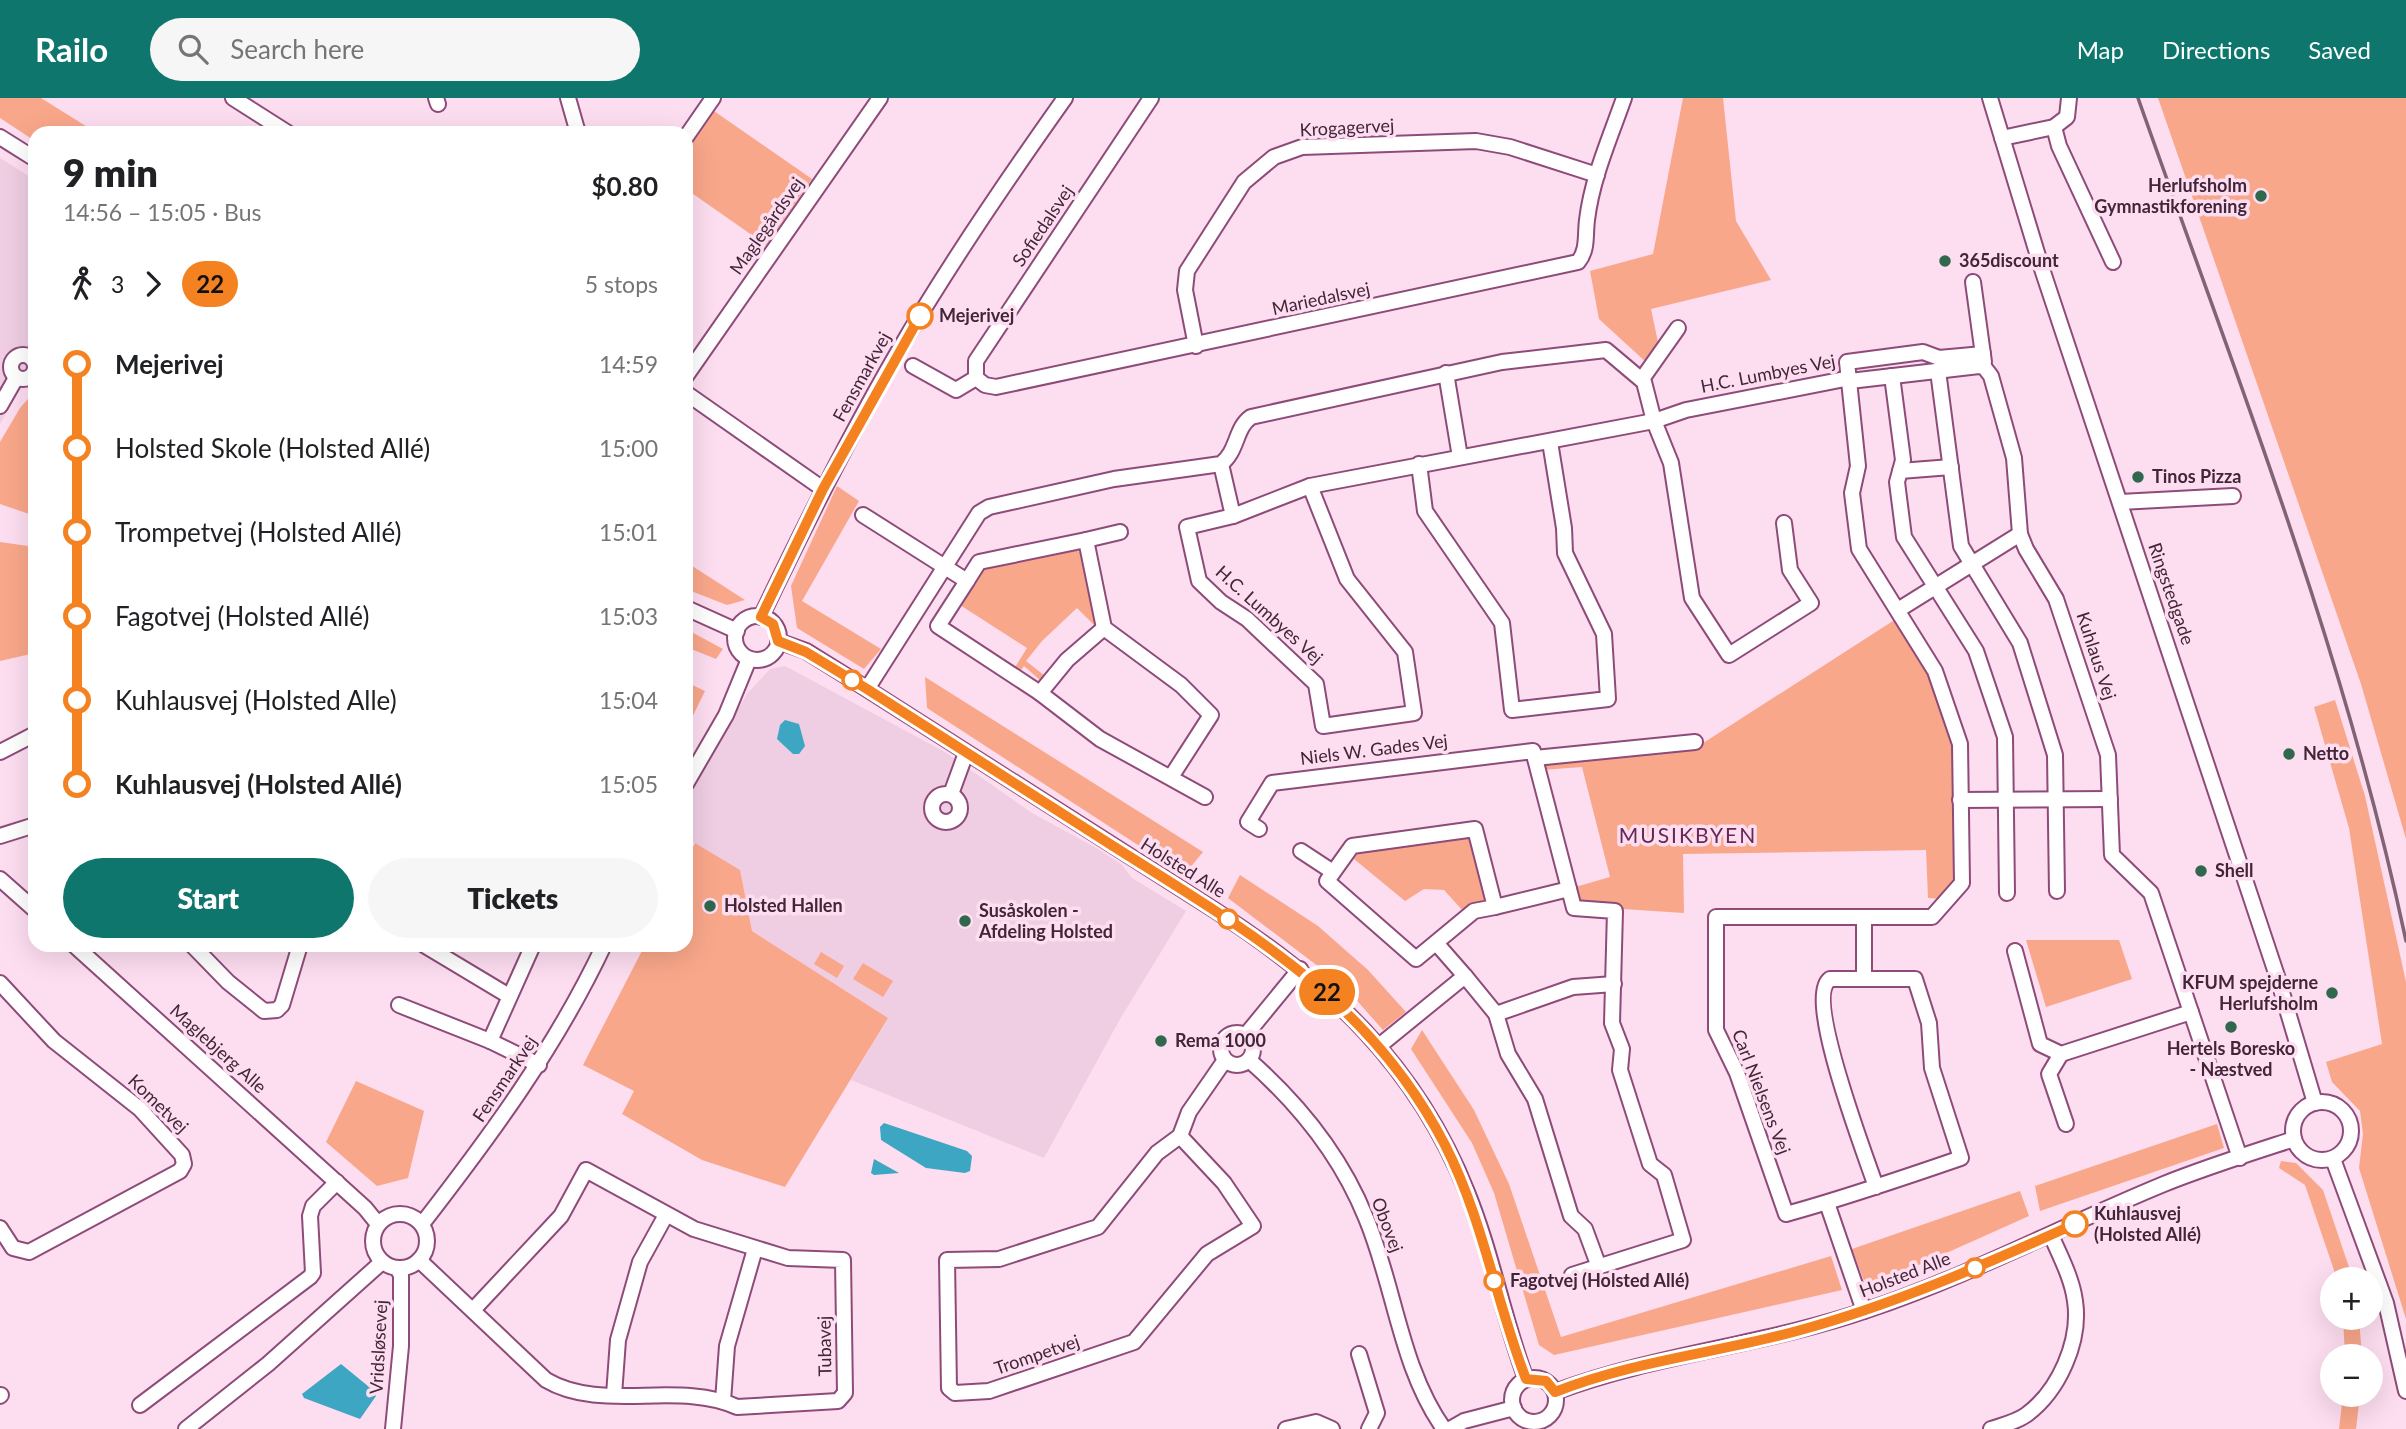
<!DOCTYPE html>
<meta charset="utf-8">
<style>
:root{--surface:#fff;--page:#f6f6f6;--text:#202124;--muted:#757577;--accent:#0f766e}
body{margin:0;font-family:Lato,sans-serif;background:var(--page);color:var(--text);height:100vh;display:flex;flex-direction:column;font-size:26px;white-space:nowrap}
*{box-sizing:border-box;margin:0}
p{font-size:23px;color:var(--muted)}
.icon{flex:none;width:38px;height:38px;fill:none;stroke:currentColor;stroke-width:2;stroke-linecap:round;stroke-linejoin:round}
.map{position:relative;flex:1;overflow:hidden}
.panel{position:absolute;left:28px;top:28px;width:665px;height:826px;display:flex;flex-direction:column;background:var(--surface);border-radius:21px;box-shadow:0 7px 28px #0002}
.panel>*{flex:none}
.badge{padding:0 14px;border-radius:23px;font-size:24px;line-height:46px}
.controls{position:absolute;left:2320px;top:1169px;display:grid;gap:14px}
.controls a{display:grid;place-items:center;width:63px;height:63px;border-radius:50%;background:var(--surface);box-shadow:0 7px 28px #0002;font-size:35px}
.map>.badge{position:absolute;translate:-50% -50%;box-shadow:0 0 0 4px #fff}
.legs{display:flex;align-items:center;gap:10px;height:77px;padding:0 35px;font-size:23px}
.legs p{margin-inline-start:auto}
.head{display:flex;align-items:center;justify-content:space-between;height:119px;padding:0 35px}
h1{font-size:38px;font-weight:800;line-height:52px}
.primary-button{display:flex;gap:14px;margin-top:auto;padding:14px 35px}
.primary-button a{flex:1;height:80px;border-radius:42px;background:var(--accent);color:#fff;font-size:28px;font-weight:800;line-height:80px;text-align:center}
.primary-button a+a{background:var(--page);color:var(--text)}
ul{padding:0 35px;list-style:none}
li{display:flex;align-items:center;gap:24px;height:84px;font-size:26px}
li i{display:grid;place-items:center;width:10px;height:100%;margin:0 9px;background:currentColor}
li i::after{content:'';width:18px;height:18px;margin:-9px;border:5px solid;border-radius:50%;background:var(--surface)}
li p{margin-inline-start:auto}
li:first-child i{background:linear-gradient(#0000 50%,currentColor 0)}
li:last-child i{background:linear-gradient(currentColor 50%,#0000 0)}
header{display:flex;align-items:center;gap:42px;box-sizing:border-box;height:98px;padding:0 35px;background:var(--accent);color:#fff}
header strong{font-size:33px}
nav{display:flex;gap:38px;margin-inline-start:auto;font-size:24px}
.search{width:490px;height:63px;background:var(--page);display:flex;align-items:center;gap:18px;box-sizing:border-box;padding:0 24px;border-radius:38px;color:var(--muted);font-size:26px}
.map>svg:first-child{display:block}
</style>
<header>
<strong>Railo</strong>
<div class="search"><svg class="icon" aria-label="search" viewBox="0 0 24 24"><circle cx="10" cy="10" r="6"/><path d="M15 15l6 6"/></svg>Search here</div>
<nav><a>Map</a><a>Directions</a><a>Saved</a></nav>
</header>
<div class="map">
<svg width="2406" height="1331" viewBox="0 0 2406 1331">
<rect width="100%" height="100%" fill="#fdddf0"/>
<!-- built -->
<g fill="#efcde2">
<polygon points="0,60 35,82 35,264 0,326"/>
<polygon points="785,568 945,654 1032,715 1098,751 1122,767 1132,780 1186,813 1120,921 1044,1060 851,982 888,920 752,833 740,773 686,740 686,706 701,674 747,596 770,571"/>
</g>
<!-- green -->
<g fill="#f9a78a">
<polygon points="0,0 41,0 97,35 35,35 35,43 0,20"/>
<polygon points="1683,0 1723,0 1736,123 1771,182 1651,211 1659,249 1647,265 1599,221 1590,173 1653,156"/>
<polygon points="2158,0 2406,0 2406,741 2361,586"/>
<polygon points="714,13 812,81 766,147 686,91 686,54"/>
<polygon points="35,293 35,418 0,406 0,344 20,310"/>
<polygon points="837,388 859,403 802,503 881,551 864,571 797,530 791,488"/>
<polygon points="0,444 35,449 35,555 0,563"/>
<polygon points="1074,451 1082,455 1097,524 1095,528 1077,510 1042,543 1026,563 1045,578 1041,583 1024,568 1019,575 1014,571 1027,550 960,507 982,472"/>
<polygon points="686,464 745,502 727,507 686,491"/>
<polygon points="1896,521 1931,572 1955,652 1957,782 1942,801 1928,800 1926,752 1683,756 1684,815 1577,808 1572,790 1610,779 1582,669 1542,672 1542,668 1555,664 1697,649"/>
<polygon points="686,531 723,551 716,561 686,549"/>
<polygon points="925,579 1203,754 1184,777 927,610"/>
<polygon points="686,584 705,593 686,632"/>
<polygon points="2335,602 2365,698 2406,884 2406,1221 2359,1070 2363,1036 2360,1013 2332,984 2326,964 2382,946 2349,730 2314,609"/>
<polygon points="1467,740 1474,745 1486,805 1464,814 1444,792 1424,791 1405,803 1354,761 1358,755"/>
<polygon points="695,745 740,772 752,833 888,920 785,1089 702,1062 622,1016 634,993 583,967 645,847 686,847 686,763"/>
<polygon points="1240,777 1318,828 1368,872 1406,914 1383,932 1344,888 1228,800"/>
<polygon points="2026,842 2119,842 2132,881 2046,909"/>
<polygon points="821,854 844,868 837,880 814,866"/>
<polygon points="863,865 893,883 883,899 853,881"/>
<polygon points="1422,932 1474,1012 1509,1086 1561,1239 1831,1158 1842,1192 1554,1257 1539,1247 1494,1095 1472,1045 1411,951"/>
<polygon points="356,983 424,1013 408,1080 377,1088 326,1044"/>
<polygon points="2217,1026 2224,1050 2040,1113 2035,1088"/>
<polygon points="2281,1063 2296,1065 2323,1092 2353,1181 2337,1181 2305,1087 2279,1070"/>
<polygon points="2020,1093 2029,1118 1924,1165 1865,1186 1852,1151"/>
<polygon points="2343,1220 2359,1220 2362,1258 2345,1258"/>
<polygon points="2343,1297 2360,1297 2356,1331 2339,1331"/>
</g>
<!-- water -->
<g fill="#3da6c3">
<polygon points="785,622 799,626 805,648 799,656 793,656 777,641 780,627"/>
<polygon points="884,1025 967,1053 972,1058 970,1073 965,1075 926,1070 881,1042 880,1029"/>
<polygon points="874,1061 899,1075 874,1077 871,1075"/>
<polygon points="341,1266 374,1293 376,1298 360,1321 304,1300 302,1296"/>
</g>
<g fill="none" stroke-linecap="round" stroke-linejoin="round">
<!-- minor casing -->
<g stroke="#8e4b79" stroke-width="18">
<g id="minor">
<polyline points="233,0 288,35"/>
<polyline points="436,0 438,6"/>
<polyline points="568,0 578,35"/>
<polyline points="1990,0 2041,168 2278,881 2315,1005"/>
<polyline points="2054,29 2059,48 2113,164"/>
<polyline points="0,39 35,61"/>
<polyline points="686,39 713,0"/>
<polyline points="2002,40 2054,29 2067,19 2069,0"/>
<polyline points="1973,184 1984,264"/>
<polyline points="1196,248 1185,192 1187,173 1244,84 1274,59 1302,49 1476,43 1510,49 1597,77"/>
<circle cx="23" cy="269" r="12"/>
<path d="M913,268L956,292L976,280L985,287L996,289L1578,164C1588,152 1585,138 1587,122C1592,80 1610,40 1624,0"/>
<polyline points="1938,273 1961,448 2020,545 2055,657 2057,793"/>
<polyline points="1446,275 1460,359"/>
<polyline points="686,278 880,0"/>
<polyline points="1892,278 1903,362 1897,384 1904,439 1976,553 2005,639 2007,795"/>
<polyline points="976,280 976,263 1151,0"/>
<polyline points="1642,281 1678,230"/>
<polyline points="1850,283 1979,268 1984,269 1991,278 2014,360 2020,436 2026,451 2056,501 2108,657 2112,757 2151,795 2240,1060"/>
<polyline points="686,295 823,391"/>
<polyline points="0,308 16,280"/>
<polyline points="1221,366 1233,418 1187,429 1199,483 1221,504 1247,521 1316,586 1323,628 1414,615 1405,554 1347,481 1310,388"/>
<polyline points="1419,366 1425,413 1502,525 1512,612 1608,601 1604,536 1565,455 1564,430 1550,344"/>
<polyline points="1900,373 1951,369"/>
<polyline points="2120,404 2233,398"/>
<polyline points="863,417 967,483 938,528 1040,595 1067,562 1104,530"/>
<polyline points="1233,418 1310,388 1654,323 1686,312 1850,280"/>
<polyline points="1086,442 1120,434"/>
<polyline points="967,483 979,464 1086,442 1104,530 1181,587 1211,617 1171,679"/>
<polyline points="686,510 737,533"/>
<polyline points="1898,512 2020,436"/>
<circle cx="757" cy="540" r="22"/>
<path d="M761,519C804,429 848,340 898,254C949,166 1006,83 1065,0"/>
<path d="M778,543L806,553L867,591L1216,813C1329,886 1416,967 1467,1094C1492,1155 1503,1220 1526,1281"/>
<path d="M867,591L979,415L989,409L1114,381L1221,366C1238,353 1235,330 1251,319L1502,264L1606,252L1644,284L1654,323L1671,365L1692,500L1729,557L1811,505L1790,472L1784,425"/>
<polyline points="1040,595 1100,641 1205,699"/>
<polyline points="0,654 35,636"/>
<polyline points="1535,660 1695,644"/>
<polyline points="686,686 726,617 749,561"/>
<polyline points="951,696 966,655"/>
<circle cx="946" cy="710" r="14"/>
<polyline points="1960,702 2110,701"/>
<polyline points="1259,731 1248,724 1272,685 1533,653 1574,810 1615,813 1612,925 1622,951 1620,972 1650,1066 1664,1077 1683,1142 1572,1177"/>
<polygon points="1475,731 1495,809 1474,813 1416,861 1327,783 1352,748"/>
<polyline points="0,738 35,727"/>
<polyline points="1301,753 1333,774"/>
<polyline points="0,781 35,812"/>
<polyline points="1495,809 1569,791"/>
<polyline points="1864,819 1864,880"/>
<polyline points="74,847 365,1110 378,1126"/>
<polyline points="192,847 228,884 264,913 277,912 282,907 300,847"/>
<polyline points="424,847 509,898"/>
<polyline points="2015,853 2040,946 2061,956 2191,914"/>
<polyline points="1465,878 1496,916 1508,956 1535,1001 1571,1118 1585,1131 1599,1169"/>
<polyline points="0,885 54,943 140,1011 182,1057 184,1066 180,1073 29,1154 13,1150 0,1130"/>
<polyline points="399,907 490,943 539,967"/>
<polyline points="1496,916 1573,889 1614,886"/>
<circle cx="1237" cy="951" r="16"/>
<polyline points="1245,938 1300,871"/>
<polyline points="490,943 533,847"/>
<polyline points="1379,948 1465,878 1437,846"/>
<polyline points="2061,956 2049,976 2066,1026"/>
<path d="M1249,962C1299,1006 1341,1058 1366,1120C1395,1189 1400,1269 1444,1331"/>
<circle cx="2322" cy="1033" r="29"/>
<polyline points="1180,1038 1224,1085 1253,1128 1207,1156 1134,1244 989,1293 955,1295 949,1290 947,1162 999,1161 1098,1129 1157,1055 1180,1038 1189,1014 1225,962"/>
<polyline points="2333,1061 2386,1205 2406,1293"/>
<path d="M1876,1089C1866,1058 1804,900 1830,881H1915L1929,925L1932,970L1961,1060C1903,1080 1845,1100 1786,1116L1737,975L1716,932V819H1932L1962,785L1960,646L1935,573L1859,451L1852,395L1858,368L1847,264L1923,254L1939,260L1983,256"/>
<polyline points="1827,1105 1864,1213"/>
<circle cx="400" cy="1143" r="27"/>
<path d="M422,1126C491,1037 556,949 604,847"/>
<path d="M419,1162L546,1282C602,1315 678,1282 737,1309L838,1303L845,1295L843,1162L788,1160L694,1131L586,1072L561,1118L473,1212"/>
<polyline points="1359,1256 1377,1315 1369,1331"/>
<circle cx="1534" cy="1302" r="22"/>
<path d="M1555,1294C1656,1256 1765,1247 1867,1212C1969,1178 2064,1127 2164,1086C2206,1069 2251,1055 2294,1041"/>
<polyline points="614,1297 618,1242 640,1164 666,1117"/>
<polyline points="0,1298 1,1297"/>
<polyline points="723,1303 727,1248 755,1151"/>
<polyline points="140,1307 310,1179 313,1175 310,1118 313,1108 337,1084"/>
<polyline points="186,1331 268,1266 382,1164"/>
<polyline points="393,1331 401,1248 401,1177 397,1170"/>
<polyline points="1286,1331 1316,1324 1332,1331"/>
<polyline points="1450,1331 1464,1323 1514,1310"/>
<path d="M1991,1331C2003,1327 2016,1324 2026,1317C2059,1293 2081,1243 2075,1203C2072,1180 2060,1158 2051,1137"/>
</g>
</g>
<!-- minor -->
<use href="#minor" stroke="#fff" stroke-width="14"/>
<!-- rail -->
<path stroke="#816376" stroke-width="3.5" d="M2138,0C2236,278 2345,553 2406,843"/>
</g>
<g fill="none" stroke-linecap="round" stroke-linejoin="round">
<!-- line-1 casing -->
<g stroke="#fff" stroke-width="16">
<path id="line-1" d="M920,218L823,391L761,519L773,526L778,543L806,554L867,591C949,644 1031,696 1113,748C1247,833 1369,900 1445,1047C1483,1121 1496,1204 1526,1281L1546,1283L1555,1294C1633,1263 1716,1255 1797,1233C1893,1207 1984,1167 2075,1126"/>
</g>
<!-- line-1 -->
<use href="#line-1" stroke="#f58220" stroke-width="10"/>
</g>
<!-- markers -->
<g fill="#31674d" stroke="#fdddf0" stroke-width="2.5">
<circle cx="2261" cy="98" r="7"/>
<circle cx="1945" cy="163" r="7"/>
<circle cx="2138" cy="379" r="7"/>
<circle cx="2289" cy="656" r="7"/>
<circle cx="2201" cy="773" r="7"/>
<circle cx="710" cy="808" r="7"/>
<circle cx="965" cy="823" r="7"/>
<circle cx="2332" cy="895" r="7"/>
<circle cx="2231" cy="929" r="7"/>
<circle cx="1161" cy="943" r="7"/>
</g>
<g fill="#fff" stroke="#f58220" stroke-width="3.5">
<circle cx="920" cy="218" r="12"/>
<circle cx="852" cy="582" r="9"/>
<circle cx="1228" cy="821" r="9"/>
<circle cx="2075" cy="1126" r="12"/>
<circle cx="1975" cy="1170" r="9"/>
<circle cx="1494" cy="1183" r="9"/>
</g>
<g text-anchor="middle" stroke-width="7" stroke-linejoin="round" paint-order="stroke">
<!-- street labels -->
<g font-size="18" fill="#432539" stroke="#fdddf0">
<text transform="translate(1347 30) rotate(-3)" y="6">Krogagervej</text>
<text transform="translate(767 128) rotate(-55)" y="6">Maglegårdsvej</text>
<text transform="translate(1043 128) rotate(-56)" y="6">Sofiedalsvej</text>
<text transform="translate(1321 201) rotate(-12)" y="6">Mariedalsvej</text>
<text transform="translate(1768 276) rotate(-11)" y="6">H.C. Lumbyes Vej</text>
<text transform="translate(862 279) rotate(-61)" y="6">Fensmarkvej</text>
<text transform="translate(2171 496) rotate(71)" y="6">Ringstedgade</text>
<text transform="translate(1269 517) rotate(42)" y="6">H.C. Lumbyes Vej</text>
<text transform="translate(2096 558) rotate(72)" y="6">Kuhlaus Vej</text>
<text transform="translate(1374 652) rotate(-7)" y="6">Niels W. Gades Vej</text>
<text transform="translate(1183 770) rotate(32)" y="6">Holsted Alle</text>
<text transform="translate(218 951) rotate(42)" y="6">Maglebjerg Alle</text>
<text transform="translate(505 981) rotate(-56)" y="6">Fensmarkvej</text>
<text transform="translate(1761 994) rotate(69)" y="6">Carl Nielsens Vej</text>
<text transform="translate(158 1006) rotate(44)" y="6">Kometvej</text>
<text transform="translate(1387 1127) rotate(69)" y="6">Obovej</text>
<text transform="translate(1905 1177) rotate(-21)" y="6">Holsted Alle</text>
<text transform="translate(825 1248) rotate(-91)" y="6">Tubavej</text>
<text transform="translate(379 1249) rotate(-87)" y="6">Vridsløsevej</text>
<text transform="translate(1037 1257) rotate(-19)" y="6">Trompetvej</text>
</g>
<!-- poi labels -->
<g font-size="18" font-weight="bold" fill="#432539" stroke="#fdddf0" text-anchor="start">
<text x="2247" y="94" text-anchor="end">Herlufsholm<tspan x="2247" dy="21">Gymnastikforening</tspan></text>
<text x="1959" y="169">365discount</text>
<text x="2152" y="385">Tinos Pizza</text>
<text x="2303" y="662">Netto</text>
<text x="2215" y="779">Shell</text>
<text x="724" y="814">Holsted Hallen</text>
<text x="979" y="819">Susåskolen -<tspan x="979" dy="21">Afdeling Holsted</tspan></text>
<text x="2318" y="891" text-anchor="end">KFUM spejderne<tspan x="2318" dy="21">Herlufsholm</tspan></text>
<text x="1175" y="949">Rema 1000</text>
<text x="2231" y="957" text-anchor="middle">Hertels Boresko<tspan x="2231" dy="21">- Næstved</tspan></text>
</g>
<!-- stop labels -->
<g font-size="18" font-weight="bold" fill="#432539" stroke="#fdddf0" text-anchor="start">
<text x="939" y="224">Mejerivej</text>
<text x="2094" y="1122">Kuhlausvej<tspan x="2094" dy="21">(Holsted Allé)</tspan></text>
<text x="1510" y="1189">Fagotvej (Holsted Allé)</text>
</g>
<!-- quarter labels -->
<g font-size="21" letter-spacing="2" fill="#672855" stroke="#fdddf0">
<text x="1688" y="745">MUSIKBYEN</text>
</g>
</g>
</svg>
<div class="controls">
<a>+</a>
<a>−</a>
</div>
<b class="badge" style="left:1327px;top:894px;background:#f58220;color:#111">22</b>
<section class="panel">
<div class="head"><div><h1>9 min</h1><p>14:56 – 15:05 · Bus</p></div><b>$0.80</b></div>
<div class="legs"><svg class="icon" aria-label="walk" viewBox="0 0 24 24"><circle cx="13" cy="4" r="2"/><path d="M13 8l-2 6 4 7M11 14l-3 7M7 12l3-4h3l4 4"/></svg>3<svg class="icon" aria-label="forward" viewBox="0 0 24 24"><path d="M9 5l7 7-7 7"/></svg><b class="badge" style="background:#f58220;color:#111">22</b><p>5 stops</p></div>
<ul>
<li><i style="color:#f58220"></i><b>Mejerivej</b><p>14:59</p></li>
<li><i style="color:#f58220"></i><span>Holsted Skole (Holsted Allé)</span><p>15:00</p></li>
<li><i style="color:#f58220"></i><span>Trompetvej (Holsted Allé)</span><p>15:01</p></li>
<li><i style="color:#f58220"></i><span>Fagotvej (Holsted Allé)</span><p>15:03</p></li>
<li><i style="color:#f58220"></i><span>Kuhlausvej (Holsted Alle)</span><p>15:04</p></li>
<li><i style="color:#f58220"></i><b>Kuhlausvej (Holsted Allé)</b><p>15:05</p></li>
</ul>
<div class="primary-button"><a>Start</a><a>Tickets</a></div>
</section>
</div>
